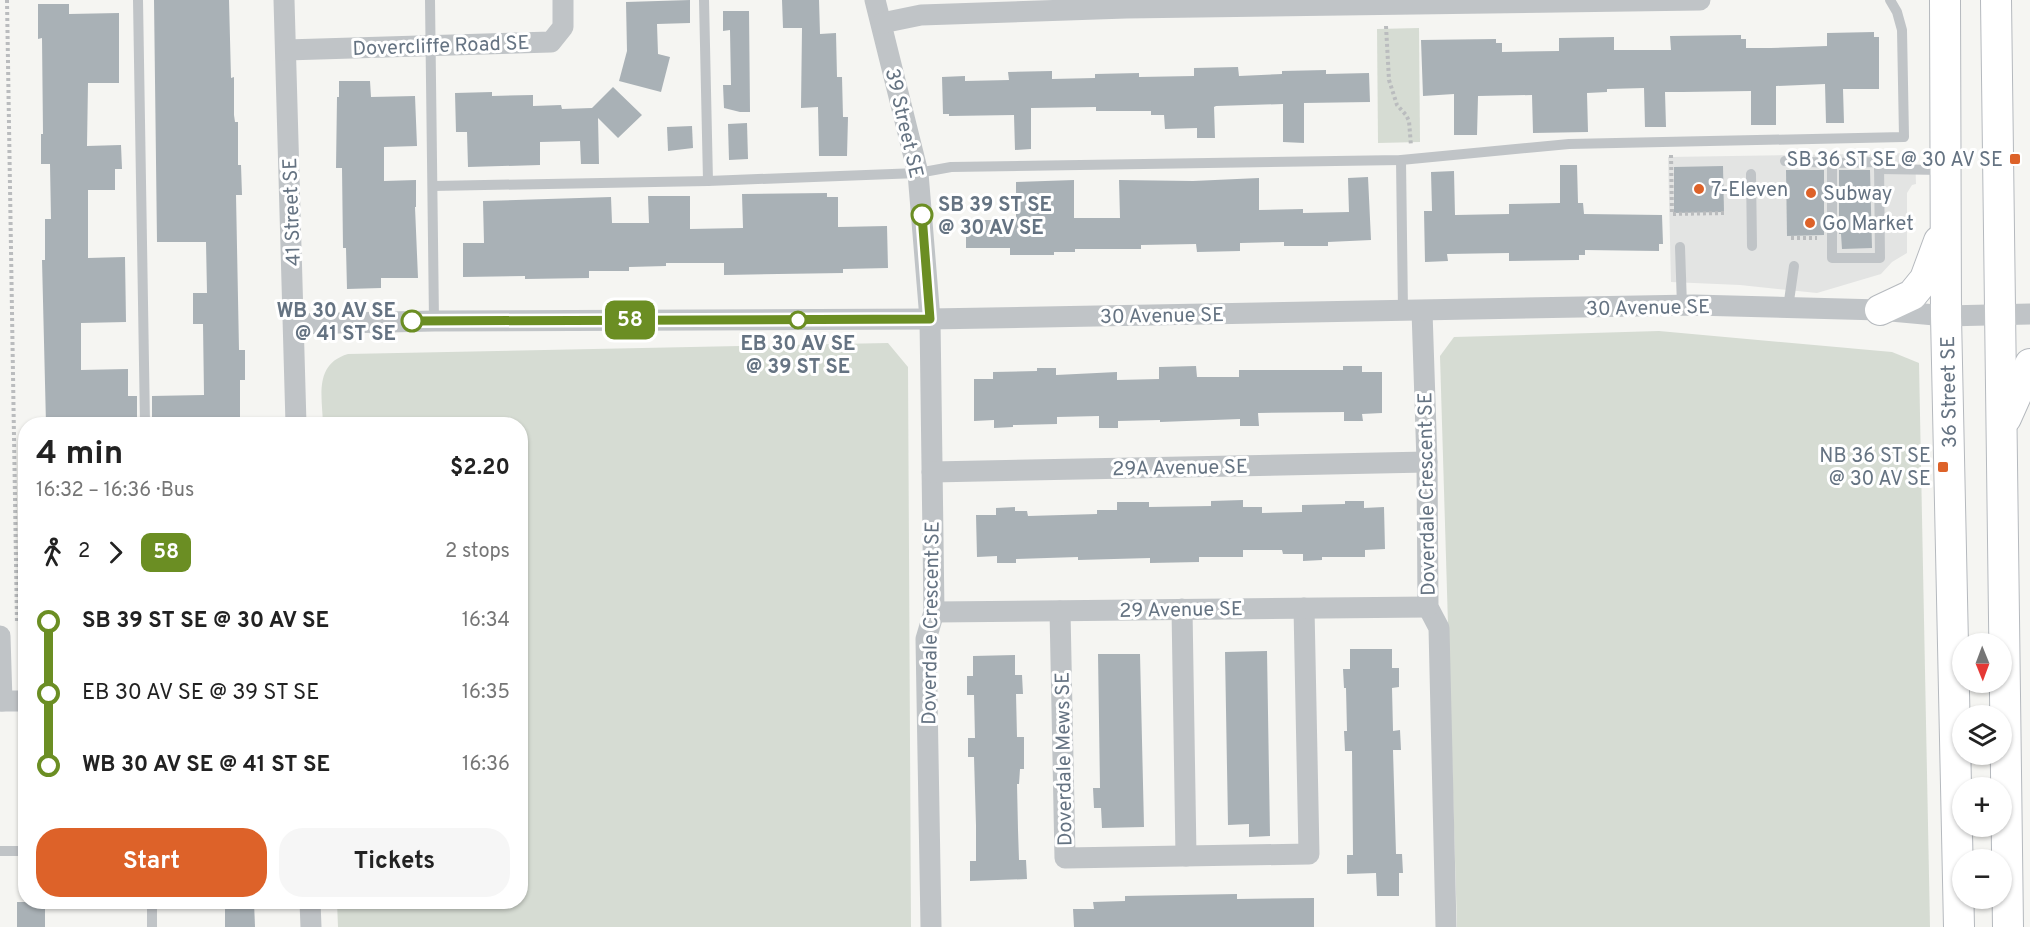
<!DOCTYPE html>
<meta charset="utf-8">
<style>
:root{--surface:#fff;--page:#f6f6f6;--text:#222;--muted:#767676;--accent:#dd6229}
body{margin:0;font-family:Overpass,sans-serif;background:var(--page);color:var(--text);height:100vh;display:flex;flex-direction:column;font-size:22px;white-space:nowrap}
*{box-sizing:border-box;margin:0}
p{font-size:20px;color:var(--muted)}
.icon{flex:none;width:33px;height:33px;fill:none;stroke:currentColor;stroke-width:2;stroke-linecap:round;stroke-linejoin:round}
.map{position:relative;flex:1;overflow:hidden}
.drawer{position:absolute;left:18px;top:417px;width:510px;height:492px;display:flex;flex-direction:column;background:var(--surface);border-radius:24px;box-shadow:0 2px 4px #0004}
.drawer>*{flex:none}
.badge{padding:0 12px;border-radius:9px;font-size:21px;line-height:39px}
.needle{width:39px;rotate:179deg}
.buttons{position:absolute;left:1952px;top:633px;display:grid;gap:12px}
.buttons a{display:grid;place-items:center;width:60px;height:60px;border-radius:50%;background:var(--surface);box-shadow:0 2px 4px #0004;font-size:30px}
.map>.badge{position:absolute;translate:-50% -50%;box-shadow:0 0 0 3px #fff}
.legs{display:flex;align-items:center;gap:9px;height:66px;padding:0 18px;font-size:20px}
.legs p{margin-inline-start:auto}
.headline{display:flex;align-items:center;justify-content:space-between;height:102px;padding:0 18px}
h1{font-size:33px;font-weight:700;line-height:45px}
.action{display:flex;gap:12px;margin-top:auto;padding:12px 18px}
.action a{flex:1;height:69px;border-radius:24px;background:var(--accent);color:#fff;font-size:24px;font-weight:700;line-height:69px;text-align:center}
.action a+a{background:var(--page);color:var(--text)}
ul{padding:0 18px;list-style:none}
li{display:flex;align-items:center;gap:21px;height:72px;font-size:22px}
li i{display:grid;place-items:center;width:9px;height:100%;margin:0 8px;background:currentColor}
li i::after{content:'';width:15px;height:15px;margin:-8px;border:4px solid;border-radius:50%;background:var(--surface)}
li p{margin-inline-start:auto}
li:first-child i{background:linear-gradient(#0000 50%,currentColor 0)}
li:last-child i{background:linear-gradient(currentColor 50%,#0000 0)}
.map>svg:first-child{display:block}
</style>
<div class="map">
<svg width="2030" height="927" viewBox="0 0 2030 927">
<rect width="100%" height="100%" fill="#f5f5f2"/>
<!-- built -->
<polygon fill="#e3e4e3" points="1915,153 1916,184 1912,185 1907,193 1907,253 1892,262 1881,274 1817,293 1740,285 1671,282 1668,157"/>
<!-- green -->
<g fill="#d6dcd3">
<polygon points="1419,28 1420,142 1378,143 1377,29"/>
<polygon points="1659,331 1892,352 1919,363 1930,927 1457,927 1440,356 1454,337"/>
<path d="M888,343L908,367L911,927H338L337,902H520V424H323C322,396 314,364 348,354Z"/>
</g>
<!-- building -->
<g fill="#a9b1b6">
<polygon points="154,0 229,0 231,78 234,77 234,115 235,122 238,122 238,165 241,165 242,195 236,195 239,350 245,350 245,380 240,380 240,424 209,424 209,420 152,420 152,396 204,395 203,324 193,324 193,293 207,293 206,242 157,242"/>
<polygon points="690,0 690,23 657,24 658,54 670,57 661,92 619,81 627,51 626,2"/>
<polygon points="782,0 819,0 820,34 836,33 837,77 842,77 843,117 848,117 847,156 819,156 818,107 801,108 802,28 783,28"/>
<polygon points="38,4 69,4 69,14 119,13 119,83 88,83 87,146 121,145 122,169 115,169 115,190 88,190 88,258 125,257 126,322 81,323 81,370 128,369 128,396 137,396 137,420 89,420 89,424 46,424 42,260 45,260 45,219 51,219 50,164 41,164 41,134 43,134 42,38 38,39"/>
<polygon points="723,11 749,11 750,112 740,112 724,108 723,85 731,85 730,30 723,31"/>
<polygon points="1874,32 1874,37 1879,37 1879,89 1843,89 1844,123 1826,123 1825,84 1776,86 1776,125 1751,125 1751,91 1683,92 1665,92 1666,127 1645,127 1644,88 1607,89 1607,92 1587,93 1588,132 1533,133 1532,95 1478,96 1477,135 1454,135 1454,94 1423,96 1421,40 1496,39 1496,43 1502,43 1502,52 1559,51 1559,38 1614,37 1614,50 1671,50 1670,36 1741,35 1741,39 1746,39 1746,48 1771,48 1827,46 1827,33"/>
<polygon points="1238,67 1239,76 1282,74 1282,71 1326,70 1326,74 1369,73 1370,102 1304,103 1304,143 1283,142 1283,104 1216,106 1214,107 1215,138 1197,138 1197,128 1165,129 1164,115 1151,115 1151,111 1096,111 1096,107 1031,108 1031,149 1015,150 1014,115 949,116 949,114 943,114 942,77 965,76 965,81 1009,80 1008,72 1052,71 1052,79 1095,78 1095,74 1139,73 1139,77 1194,76 1194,68"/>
<polygon points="339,81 370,81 371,97 415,96 417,146 384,147 384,181 416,180 416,207 415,207 418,278 381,278 381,288 347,289 346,248 343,248 342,168 336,168 337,97 339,97"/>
<polygon points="613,87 642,115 618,138 598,118 599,164 581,164 580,141 540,142 540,165 468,167 467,132 456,132 455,93 492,92 492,96 533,95 533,106 561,105 562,109 592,108"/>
<polygon points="747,123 748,159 729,160 728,124"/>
<polygon points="692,126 693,148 668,151 667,127"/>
<polygon points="1560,165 1577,165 1578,203 1583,203 1584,214 1662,215 1663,244 1659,244 1659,251 1585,250 1585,255 1579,255 1579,260 1509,261 1509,253 1447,254 1448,261 1425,262 1424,211 1432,211 1431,172 1454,171 1455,215 1509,214 1509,204 1560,203"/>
<polygon points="1723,166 1724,212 1674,213 1674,167"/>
<polygon points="1786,170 1824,170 1824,235 1787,236"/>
<polygon points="1839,170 1870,170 1872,248 1842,249 1841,234 1839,234"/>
<polygon points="1368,177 1371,240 1328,242 1328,246 1284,246 1284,242 1240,243 1240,251 1197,252 1196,244 1141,245 1141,249 1075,249 1075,252 1054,252 1054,255 1010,255 1010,248 966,248 966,220 1016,220 1016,182 1074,180 1074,218 1120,218 1119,180 1193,181 1259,178 1259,210 1303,209 1303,213 1349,212 1348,178"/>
<polygon points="827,193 827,197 838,197 838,227 887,226 888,268 843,269 843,273 724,275 724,263 666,263 666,266 629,267 629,271 589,271 589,278 525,279 525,276 463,277 463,243 484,243 483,201 611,197 612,223 649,223 648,196 690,196 690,229 743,228 742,194"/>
<polygon points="1196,366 1197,377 1239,377 1239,370 1343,370 1343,366 1362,366 1362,372 1382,372 1382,413 1362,414 1363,421 1344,421 1344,412 1258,413 1259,426 1240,426 1240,419 1160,422 1160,420 1118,421 1118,428 1099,428 1099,416 1057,417 1057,424 1013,425 1013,427 994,428 994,420 974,421 974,379 993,379 993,372 1037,371 1037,368 1056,368 1056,375 1117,372 1117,380 1159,379 1159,367"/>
<polygon points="1243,500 1243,507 1262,507 1262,513 1302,512 1302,505 1345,504 1345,501 1364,501 1364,508 1384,507 1385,549 1365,550 1365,557 1322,557 1322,560 1303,561 1303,554 1283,554 1282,550 1243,550 1243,557 1199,557 1199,562 1150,563 1150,558 1078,560 1078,557 1016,559 1016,563 997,563 997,556 977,557 976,515 996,515 996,508 1015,507 1015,511 1027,511 1028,516 1097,514 1097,510 1117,510 1117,502 1149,502 1149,507 1211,506 1211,501"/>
<polygon points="1350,649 1392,649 1392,668 1399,668 1399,687 1392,688 1393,731 1400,730 1401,750 1393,750 1396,854 1402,854 1403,873 1399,873 1399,896 1377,896 1376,873 1347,874 1347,855 1353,855 1352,751 1345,751 1344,731 1347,731 1346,688 1344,688 1343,669 1350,669"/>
<polygon points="1267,651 1270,836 1249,837 1249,824 1228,825 1225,652"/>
<polygon points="1098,654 1140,654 1144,827 1102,828 1101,808 1094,808 1093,788 1100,788"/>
<polygon points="1015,655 1015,675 1022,675 1023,694 1016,694 1017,737 1024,737 1024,769 1020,769 1019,784 1017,784 1018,830 1019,860 1026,860 1027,879 970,881 970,861 976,861 976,825 974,757 968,757 968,738 975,738 974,695 967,695 967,676 973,676 973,656"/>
<polygon points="1237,894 1237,899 1314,898 1314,927 1074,927 1073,909 1094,909 1093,902 1125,901 1125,896"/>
<rect x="17" y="902" width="28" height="25"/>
<polygon points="225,902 254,902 255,927 225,927"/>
</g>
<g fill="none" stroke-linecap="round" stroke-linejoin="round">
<!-- secondary casing -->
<g stroke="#b5b9be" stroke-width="32">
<g id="secondary">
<polyline points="1945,0 1946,316 1959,927"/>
<polyline points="1996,0 2008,927"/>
<polyline points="1880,310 1912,295 1925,279 1939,241"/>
<polyline points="2006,418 2030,364"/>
</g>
</g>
<!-- path -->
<g stroke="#babcbe" stroke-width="4" stroke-dasharray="3 3" stroke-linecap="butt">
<polyline points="7,0 17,624"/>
<polyline points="1386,26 1389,80 1397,105 1406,115 1409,121 1411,146"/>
<polyline points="1671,155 1672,214 1726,213"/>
<polyline points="1791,238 1817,238"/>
</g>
<!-- lane -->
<g stroke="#c0c4c7" stroke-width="10">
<polyline points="138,0 145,424"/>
<polyline points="430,0 434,321"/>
<polyline points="704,0 708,181"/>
<polyline points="1401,160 1403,311"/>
<polyline points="1785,161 1832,163 1879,162 1880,258 1832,258 1832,163"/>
<polyline points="1879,169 1943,170"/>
<polyline points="1751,174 1752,246"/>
<polyline points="433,186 708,181 918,173 951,167 1401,160 1569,144 1904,137 1902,30 1897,12 1890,0"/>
<polyline points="1680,247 1682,306"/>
<polyline points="1788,308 1794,266"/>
<polyline points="0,851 26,851"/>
<polyline points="152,902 152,927"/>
</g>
<!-- street -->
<g stroke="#c0c4c7" stroke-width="21">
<polyline points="284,0 296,424"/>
<polyline points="875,0 918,173 930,319 934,612 926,639 931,927"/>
<polyline points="882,23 921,15 1126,8 1700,0"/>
<polyline points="286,50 551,42 563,27 563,0"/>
<polyline points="1422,311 1427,462 1428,607 1439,628 1446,927"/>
<polyline points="294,324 434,321 930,319 1694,305 1880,310 1946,316 2030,314"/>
<polyline points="932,472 1427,462"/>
<polyline points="1182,609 1186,856"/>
<polyline points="1060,611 1065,858 1309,854 1304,608"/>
<polyline points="934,612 1428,607"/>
<polyline points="0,636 2,701"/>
<polyline points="0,701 26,701"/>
<polyline points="310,902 311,927"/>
</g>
<!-- secondary -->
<use href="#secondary" stroke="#fff" stroke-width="30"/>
</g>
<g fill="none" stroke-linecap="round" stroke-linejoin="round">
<!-- line-1 casing -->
<g stroke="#fff" stroke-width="14">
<polyline id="line-1" points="412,321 930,319 922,215"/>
</g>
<!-- line-1 -->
<use href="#line-1" stroke="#6b8e23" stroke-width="9"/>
</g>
<!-- markers -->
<g fill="#dd6229" stroke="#fff" stroke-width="2">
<rect x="2009" y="153" width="12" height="12" rx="3"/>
<circle cx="1699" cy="189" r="6"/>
<circle cx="1811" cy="193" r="6"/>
<circle cx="1810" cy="223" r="6"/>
<rect x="1937" y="461" width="12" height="12" rx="3"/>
</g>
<g fill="#fff" stroke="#6b8e23" stroke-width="3">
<circle cx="922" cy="215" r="10"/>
<circle cx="798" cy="320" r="8"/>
<circle cx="412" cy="321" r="10"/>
</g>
<g text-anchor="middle" stroke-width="6" stroke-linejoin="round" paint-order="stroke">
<!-- street labels -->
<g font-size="20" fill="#657382" stroke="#fff">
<text transform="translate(441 45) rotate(-2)" y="7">Dovercliffe Road SE</text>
<text transform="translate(905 123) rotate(77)" y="7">39 Street SE</text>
<text transform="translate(291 212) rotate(-92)" y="7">41 Street SE</text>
<text transform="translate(1648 307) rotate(-1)" y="7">30 Avenue SE</text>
<text transform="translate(1162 315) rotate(-1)" y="7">30 Avenue SE</text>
<text transform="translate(1948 392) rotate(-91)" y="7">36 Street SE</text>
<text transform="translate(1180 467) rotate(-1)" y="7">29A Avenue SE</text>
<text transform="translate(1426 494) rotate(-91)" y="7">Doverdale Crescent SE</text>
<text transform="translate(1181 609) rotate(-1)" y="7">29 Avenue SE</text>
<text transform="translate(930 623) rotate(-89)" y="7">Doverdale Crescent SE</text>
<text transform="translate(1063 759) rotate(-91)" y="7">Doverdale Mews SE</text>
</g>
<!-- poi labels -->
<g font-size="20" fill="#657382" stroke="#fff" text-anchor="start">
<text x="2003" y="166" text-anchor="end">SB 36 ST SE @ 30 AV SE</text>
<text x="1711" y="196">7-Eleven</text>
<text x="1823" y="200">Subway</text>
<text x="1822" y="230">Go Market</text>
<text x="1931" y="462" text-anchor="end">NB 36 ST SE<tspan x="1931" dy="23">@ 30 AV SE</tspan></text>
</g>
<!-- stop labels -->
<g font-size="20" font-weight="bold" fill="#657382" stroke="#fff" text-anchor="start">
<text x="938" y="211">SB 39 ST SE<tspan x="938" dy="23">@ 30 AV SE</tspan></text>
<text x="396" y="317" text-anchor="end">WB 30 AV SE<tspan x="396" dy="23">@ 41 ST SE</tspan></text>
<text x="798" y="350" text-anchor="middle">EB 30 AV SE<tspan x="798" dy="23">@ 39 ST SE</tspan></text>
</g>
</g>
</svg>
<div class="buttons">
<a><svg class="needle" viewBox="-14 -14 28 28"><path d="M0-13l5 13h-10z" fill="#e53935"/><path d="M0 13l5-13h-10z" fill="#767676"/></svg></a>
<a><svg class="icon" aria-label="layers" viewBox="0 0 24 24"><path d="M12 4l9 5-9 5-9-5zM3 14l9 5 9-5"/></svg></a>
<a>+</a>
<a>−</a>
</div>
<b class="badge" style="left:630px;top:320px;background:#6b8e23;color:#fff">58</b>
<section class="drawer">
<div class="headline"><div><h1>4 min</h1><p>16:32 – 16:36 · Bus</p></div><b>$2.20</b></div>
<div class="legs"><svg class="icon" aria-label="walk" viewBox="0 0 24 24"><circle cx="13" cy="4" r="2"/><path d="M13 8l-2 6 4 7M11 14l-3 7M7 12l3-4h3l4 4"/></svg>2<svg class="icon" aria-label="forward" viewBox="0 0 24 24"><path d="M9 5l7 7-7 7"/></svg><b class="badge" style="background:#6b8e23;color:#fff">58</b><p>2 stops</p></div>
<ul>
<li><i style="color:#6b8e23"></i><b>SB 39 ST SE @ 30 AV SE</b><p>16:34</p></li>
<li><i style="color:#6b8e23"></i><span>EB 30 AV SE @ 39 ST SE</span><p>16:35</p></li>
<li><i style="color:#6b8e23"></i><b>WB 30 AV SE @ 41 ST SE</b><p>16:36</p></li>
</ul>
<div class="action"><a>Start</a><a>Tickets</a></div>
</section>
</div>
